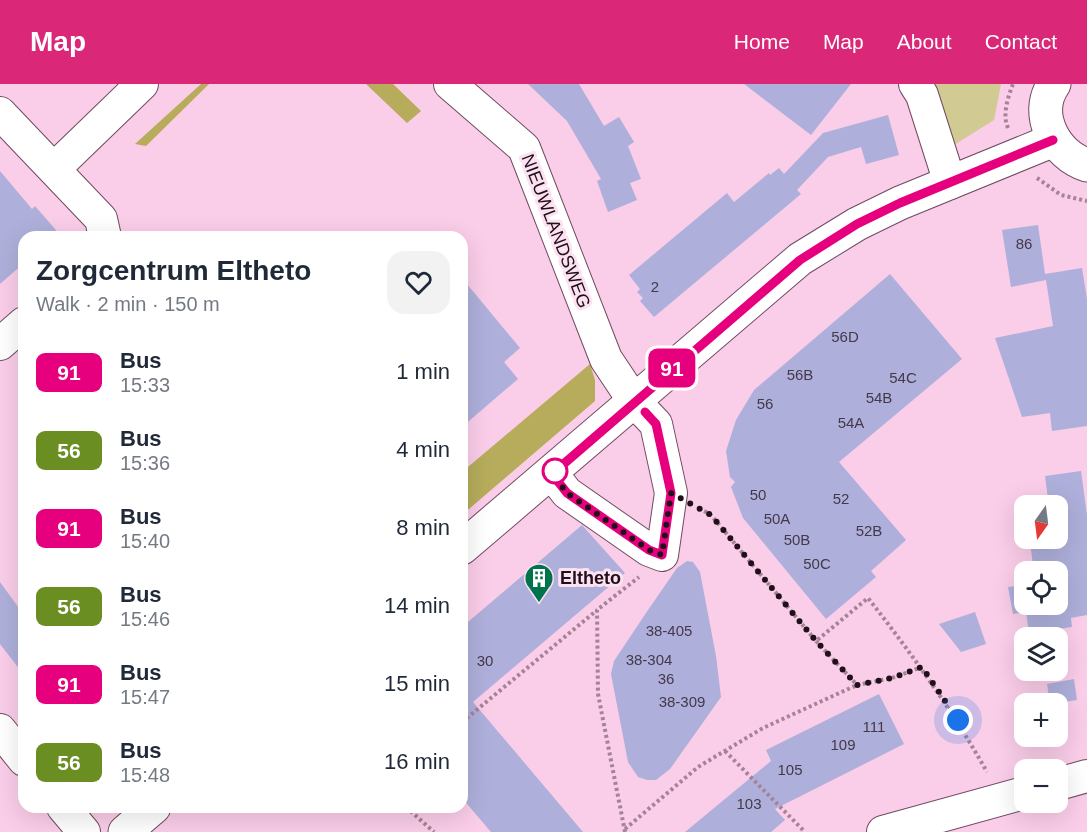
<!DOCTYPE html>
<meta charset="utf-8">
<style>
:root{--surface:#fff;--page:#f2f2f3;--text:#1f2937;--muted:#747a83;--accent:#db2777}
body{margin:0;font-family:Helvetica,sans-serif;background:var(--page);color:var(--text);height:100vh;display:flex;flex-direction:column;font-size:22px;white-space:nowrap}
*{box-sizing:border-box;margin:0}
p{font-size:20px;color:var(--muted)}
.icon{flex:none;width:33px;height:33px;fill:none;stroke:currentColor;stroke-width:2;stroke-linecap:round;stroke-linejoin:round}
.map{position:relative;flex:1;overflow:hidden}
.details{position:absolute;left:18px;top:147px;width:450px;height:582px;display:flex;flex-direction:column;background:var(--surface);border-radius:18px;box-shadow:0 6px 24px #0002}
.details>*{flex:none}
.badge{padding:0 12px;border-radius:9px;font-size:21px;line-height:39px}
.needle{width:39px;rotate:194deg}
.buttons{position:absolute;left:1014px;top:411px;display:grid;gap:12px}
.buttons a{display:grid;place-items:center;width:54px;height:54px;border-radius:12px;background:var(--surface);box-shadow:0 6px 24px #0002;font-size:30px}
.you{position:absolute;width:30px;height:30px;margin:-15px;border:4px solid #fff;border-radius:50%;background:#1a73e8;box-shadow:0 0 0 9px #1a73e833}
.map>.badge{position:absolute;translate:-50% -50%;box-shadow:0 0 0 3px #fff}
.round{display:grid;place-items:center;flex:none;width:63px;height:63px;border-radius:18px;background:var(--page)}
.headline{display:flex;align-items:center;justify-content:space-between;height:102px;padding:0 18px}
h1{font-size:28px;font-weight:600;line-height:45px}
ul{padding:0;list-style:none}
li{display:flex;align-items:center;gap:18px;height:78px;padding:0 18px}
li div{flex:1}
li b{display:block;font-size:22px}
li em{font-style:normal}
li .badge{min-width:66px;font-weight:700;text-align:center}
header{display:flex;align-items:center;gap:36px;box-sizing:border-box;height:84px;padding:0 30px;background:var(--accent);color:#fff}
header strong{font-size:28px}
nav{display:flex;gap:33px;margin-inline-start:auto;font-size:21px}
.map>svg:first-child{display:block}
</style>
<header>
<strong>Map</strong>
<nav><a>Home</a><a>Map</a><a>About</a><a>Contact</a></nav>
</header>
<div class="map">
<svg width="1087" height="748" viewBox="0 0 1087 748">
<rect width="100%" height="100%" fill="#facde8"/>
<!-- green -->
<polygon fill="#d1ca92" points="931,0 1001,0 994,36 954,61"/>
<!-- forest -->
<g fill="#b6ac5b">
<polygon points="201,0 209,0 146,62 135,60"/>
<polygon points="366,0 393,0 421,27 407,39"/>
<polygon points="590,280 595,296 595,317 462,431 462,388"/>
</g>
<!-- building -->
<g fill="#aeb0db">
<polygon points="528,0 579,0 604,42 619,33 634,58 628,62 641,95 630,99 637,116 608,128 597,97 601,95 567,37"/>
<polygon points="744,0 851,0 811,51"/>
<polygon points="888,31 899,71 866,80 861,63 828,73 797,106 801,110 654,233 640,217 643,214 637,208 640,205 629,191 727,109 734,118 769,89 770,91 779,84 784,90 823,49"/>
<polygon points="0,87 32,125 35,122 62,153 24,153 24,179 0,200"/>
<polygon points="1038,141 1045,190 1082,184 1087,215 1087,342 1052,347 1050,329 1022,333 995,254 1053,242 1046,196 1011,203 1002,146"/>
<polygon points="890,190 962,275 839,378 906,456 871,487 876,493 826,535 743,434 731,403 735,398 730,393 726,367 736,336 754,306"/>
<polygon points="462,194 520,264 504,278 518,295 462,343"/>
<polygon points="1081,387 1087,431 1087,531 1071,534 1072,543 1029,549 1026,528 1013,530 1008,503 1024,501 1024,520 1058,520 1058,488 1034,488 1030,459 1058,454 1058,422 1041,422 1040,416 1048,415 1045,392"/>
<polygon points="582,441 625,489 473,618 583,748 491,748 462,714 462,543"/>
<polygon points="687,477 693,478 700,488 716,572 721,613 670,685 656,696 647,696 638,693 628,678 611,590 614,577 646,529 677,484"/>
<polygon points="0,498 24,531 24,591 0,560"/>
<polygon points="975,528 986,560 961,568 939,540"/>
<polygon points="1074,595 1077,616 1050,620 1047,600"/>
<polygon points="879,610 904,660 775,725 785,736 771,748 685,748 771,677 766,666"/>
</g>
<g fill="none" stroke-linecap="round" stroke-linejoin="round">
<!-- minor casing -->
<g stroke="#704a61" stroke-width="34">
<g id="minor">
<polyline points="450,0 524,64 606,275 634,317 656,340 671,409 662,471 649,466 567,409 552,390"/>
<polyline points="915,0 922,11 950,99"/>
<polyline points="0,29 101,135 105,153"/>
<polyline points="54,85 142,0"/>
<polyline points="0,260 24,239"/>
<polyline points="0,646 24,676"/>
<polyline points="1058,700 1087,692"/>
<polyline points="63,723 84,748"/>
<polyline points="883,748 1024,709"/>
</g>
</g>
<!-- major casing -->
<g stroke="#704a61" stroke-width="35">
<g id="major">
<path d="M1054,0C1033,30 1055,71 1087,81"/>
<polyline points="462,464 800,175 857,140 900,119 1054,56"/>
<polyline points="125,748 154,723"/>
</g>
</g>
<!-- path -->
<g stroke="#a58397" stroke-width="4" stroke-dasharray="3 3" stroke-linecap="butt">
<path d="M1008,44C1002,31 1008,13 1013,0"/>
<polyline points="1037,94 1061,111 1087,117"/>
<path d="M699,424L711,431L816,557L868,514C912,570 952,626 987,688"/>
<polyline points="816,557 857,601 892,594 922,583"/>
<polyline points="462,638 596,527"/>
<polyline points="725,667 805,748"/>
<polyline points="406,723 434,748"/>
<polyline points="625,745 698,683 763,644 857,601"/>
<polyline points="625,748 598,610 597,526 639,493"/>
</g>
<!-- minor -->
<use href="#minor" stroke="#fff" stroke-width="32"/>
<!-- major -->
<use href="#major" stroke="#fff" stroke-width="33"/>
</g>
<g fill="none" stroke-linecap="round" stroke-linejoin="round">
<!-- line casing -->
<g stroke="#fff" stroke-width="14">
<polyline id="line" points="645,328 656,340 671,409 662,471 649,466 567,409 552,390 800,176 857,140 900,119 1053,56"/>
</g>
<!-- line -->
<use href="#line" stroke="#e6007e" stroke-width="9"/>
<!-- walk -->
<polyline stroke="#20101a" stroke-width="6" stroke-dasharray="0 10.8" points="555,387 552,390 567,409 649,466 662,471 671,409 711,431 816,557 857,601 892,594 922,583 958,636"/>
</g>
<!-- icons -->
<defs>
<g id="building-pin" transform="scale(1.5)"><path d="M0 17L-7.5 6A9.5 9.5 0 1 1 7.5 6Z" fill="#00734d" stroke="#fce1f1"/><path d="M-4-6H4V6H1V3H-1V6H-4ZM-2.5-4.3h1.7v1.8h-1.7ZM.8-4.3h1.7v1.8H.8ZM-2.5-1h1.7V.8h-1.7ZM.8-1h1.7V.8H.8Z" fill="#fff"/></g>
</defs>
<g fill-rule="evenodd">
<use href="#building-pin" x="539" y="494"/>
</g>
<!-- markers -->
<circle fill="#fff" stroke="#e6007e" stroke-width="3" cx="555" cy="387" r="12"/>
<g text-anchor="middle" stroke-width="6" stroke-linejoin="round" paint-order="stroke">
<!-- number labels -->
<g font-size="15" fill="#44384a">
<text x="1024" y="165">86</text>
<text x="655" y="208">2</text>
<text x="845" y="258">56D</text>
<text x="800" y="296">56B</text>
<text x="903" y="299">54C</text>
<text x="879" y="319">54B</text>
<text x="765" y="325">56</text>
<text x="851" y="344">54A</text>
<text x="758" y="416">50</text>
<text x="841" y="420">52</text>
<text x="777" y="440">50A</text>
<text x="869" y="452">52B</text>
<text x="797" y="461">50B</text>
<text x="817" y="485">50C</text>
<text x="669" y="552">38-405</text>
<text x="649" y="581">38-304</text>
<text x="485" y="582">30</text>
<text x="666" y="600">36</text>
<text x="682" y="623">38-309</text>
<text x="874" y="648">111</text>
<text x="843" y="666">109</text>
<text x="790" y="691">105</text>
<text x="749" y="725">103</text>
</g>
<!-- street labels -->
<g font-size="18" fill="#20101a" stroke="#fce1f1">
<text transform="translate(556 147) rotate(69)" y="6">NIEUWLANDSWEG</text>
</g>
<!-- poi labels -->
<g font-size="18" font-weight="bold" fill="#20101a" stroke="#fce1f1" text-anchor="start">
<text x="560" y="500">Eltheto</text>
</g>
</g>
</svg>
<div class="buttons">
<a><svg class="needle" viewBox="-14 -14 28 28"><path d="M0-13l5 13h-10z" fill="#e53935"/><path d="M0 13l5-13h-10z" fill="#747a83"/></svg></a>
<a><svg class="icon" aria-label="locate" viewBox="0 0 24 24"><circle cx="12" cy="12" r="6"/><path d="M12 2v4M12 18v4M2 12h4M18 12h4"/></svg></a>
<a><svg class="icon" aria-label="layers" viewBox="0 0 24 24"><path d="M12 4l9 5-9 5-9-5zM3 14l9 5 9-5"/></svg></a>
<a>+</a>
<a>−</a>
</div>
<div class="you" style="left:958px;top:636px"></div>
<b class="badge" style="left:672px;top:284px;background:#e6007e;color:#fff">91</b>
<section class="details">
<div class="headline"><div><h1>Zorgcentrum Eltheto</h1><p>Walk · 2 min · 150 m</p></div><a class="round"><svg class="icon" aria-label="heart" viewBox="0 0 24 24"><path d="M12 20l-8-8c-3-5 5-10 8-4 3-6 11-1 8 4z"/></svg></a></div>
<ul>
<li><span class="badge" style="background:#e6007e;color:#fff">91</span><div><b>Bus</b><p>15:33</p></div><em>1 min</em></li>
<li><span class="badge" style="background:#6b8e23;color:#fff">56</span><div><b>Bus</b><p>15:36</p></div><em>4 min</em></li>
<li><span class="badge" style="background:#e6007e;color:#fff">91</span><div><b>Bus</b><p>15:40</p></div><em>8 min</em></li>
<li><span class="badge" style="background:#6b8e23;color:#fff">56</span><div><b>Bus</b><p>15:46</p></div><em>14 min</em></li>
<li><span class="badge" style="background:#e6007e;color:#fff">91</span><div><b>Bus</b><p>15:47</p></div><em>15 min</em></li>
<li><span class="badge" style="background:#6b8e23;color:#fff">56</span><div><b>Bus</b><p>15:48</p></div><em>16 min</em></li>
</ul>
</section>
</div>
